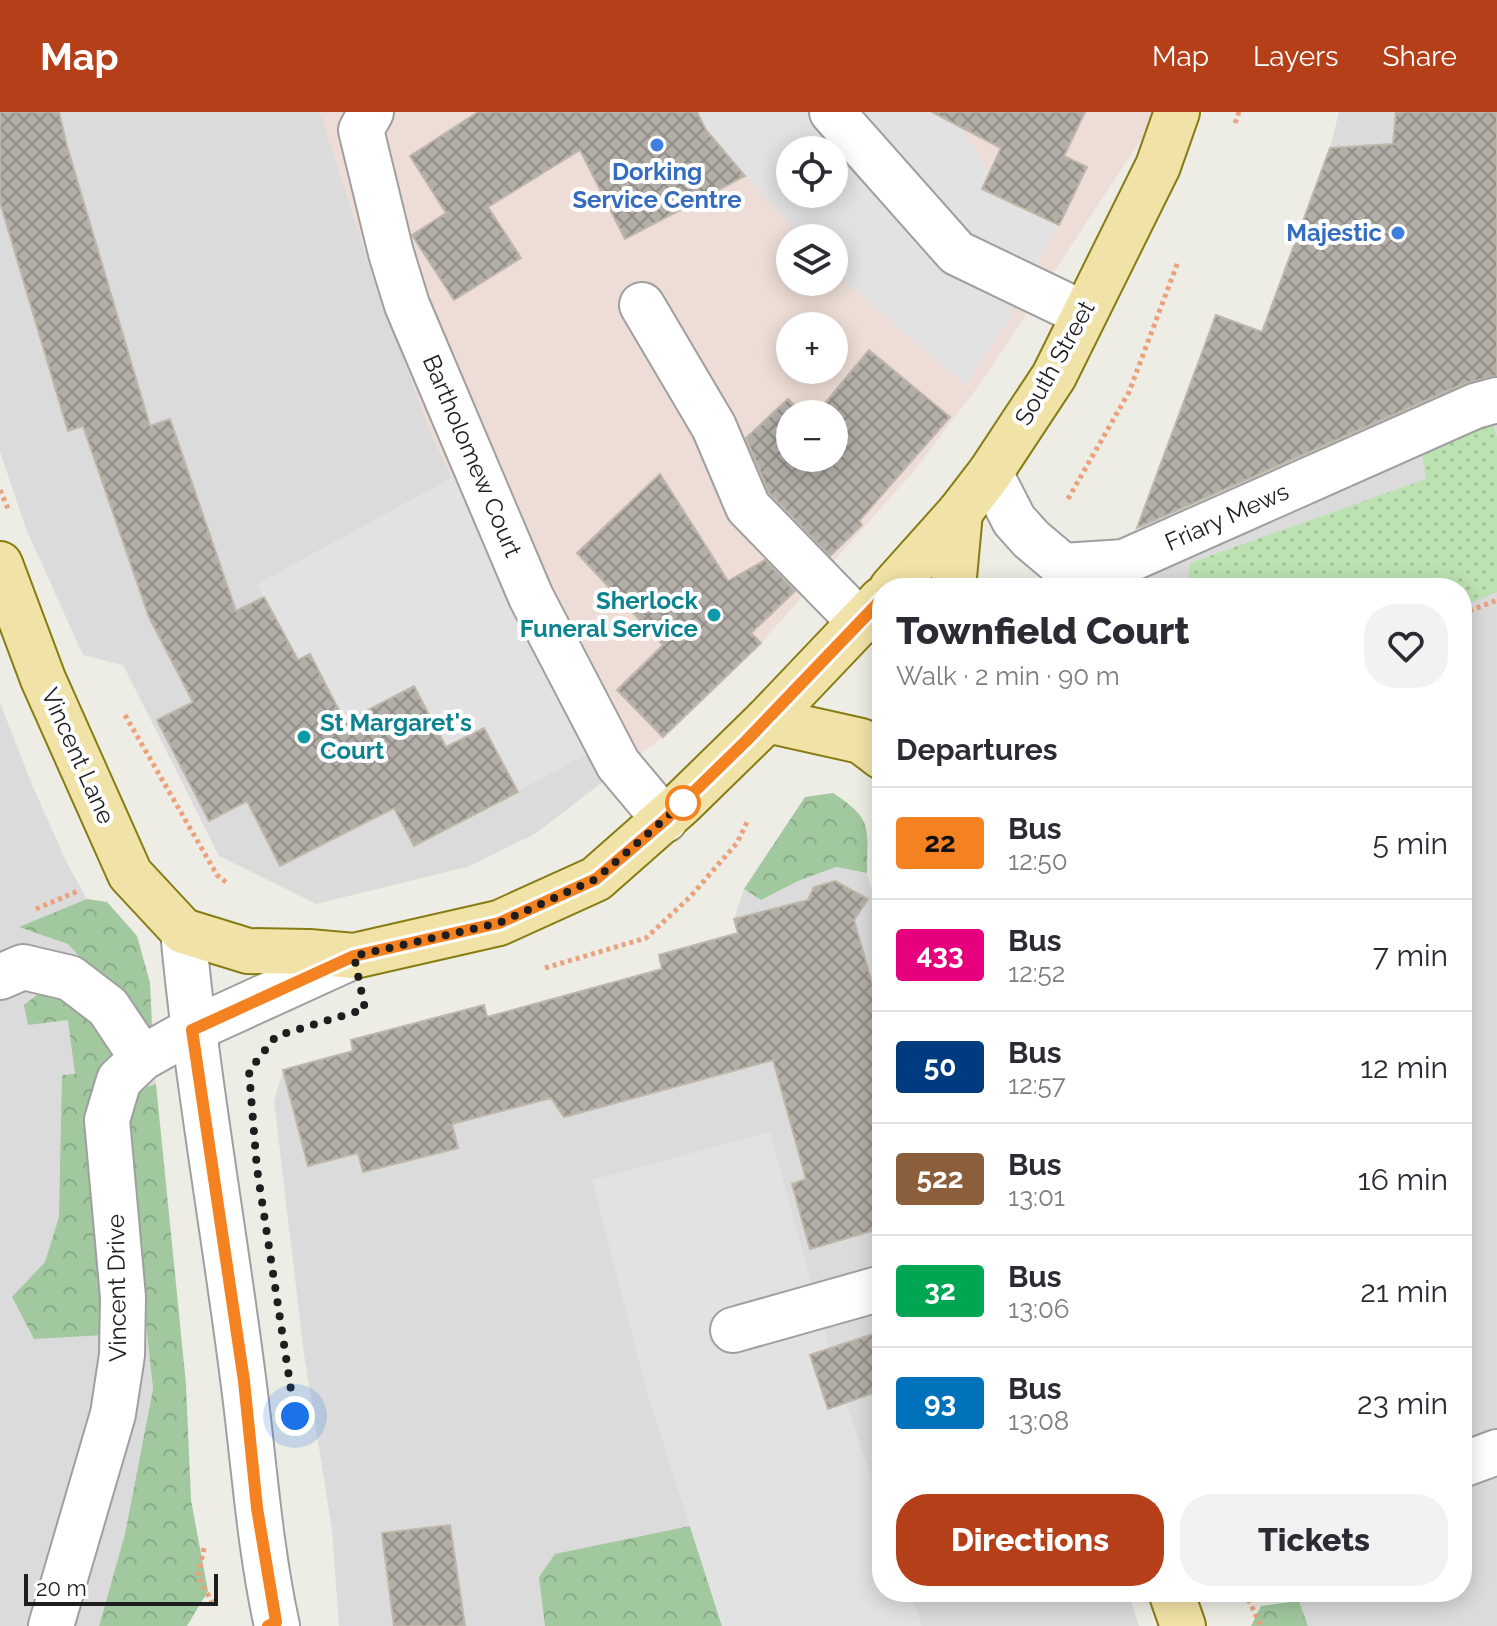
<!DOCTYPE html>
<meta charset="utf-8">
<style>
:root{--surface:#fff;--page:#f2f2f3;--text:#2b2b33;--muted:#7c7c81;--line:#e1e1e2;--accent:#b43f18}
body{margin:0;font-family:Raleway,sans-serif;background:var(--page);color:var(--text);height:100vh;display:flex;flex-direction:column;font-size:30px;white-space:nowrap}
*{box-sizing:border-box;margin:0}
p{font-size:26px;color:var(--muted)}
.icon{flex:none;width:44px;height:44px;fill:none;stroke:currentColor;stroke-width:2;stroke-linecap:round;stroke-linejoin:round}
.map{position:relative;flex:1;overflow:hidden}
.side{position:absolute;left:872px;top:466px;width:600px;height:1024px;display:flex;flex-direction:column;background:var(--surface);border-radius:32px;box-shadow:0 4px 20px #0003}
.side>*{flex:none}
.badge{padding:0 16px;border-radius:6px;font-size:28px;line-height:52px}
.buttons{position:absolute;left:776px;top:24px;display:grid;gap:16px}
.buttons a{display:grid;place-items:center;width:72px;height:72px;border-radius:50%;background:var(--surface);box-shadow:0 4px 20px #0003;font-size:40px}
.scale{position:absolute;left:24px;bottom:20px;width:194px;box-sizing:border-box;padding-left:8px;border:4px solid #1e1e1e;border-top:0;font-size:22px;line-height:28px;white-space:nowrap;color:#1e1e1e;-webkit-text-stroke:6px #fff;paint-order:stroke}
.you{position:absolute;width:40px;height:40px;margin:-20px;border:6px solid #fff;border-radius:50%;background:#1a73e8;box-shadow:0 0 0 12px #1a73e833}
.map>.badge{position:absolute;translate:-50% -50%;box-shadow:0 0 0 4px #fff}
h2{padding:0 24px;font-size:30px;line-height:72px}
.round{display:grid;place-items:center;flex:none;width:84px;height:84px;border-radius:32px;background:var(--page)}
.head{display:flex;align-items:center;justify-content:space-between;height:136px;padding:0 24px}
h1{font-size:38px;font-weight:800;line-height:60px}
.primary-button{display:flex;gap:16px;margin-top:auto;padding:16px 24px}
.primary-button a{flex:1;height:92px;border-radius:32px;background:var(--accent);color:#fff;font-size:32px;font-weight:800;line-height:92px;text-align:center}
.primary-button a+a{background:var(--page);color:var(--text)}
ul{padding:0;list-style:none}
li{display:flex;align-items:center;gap:24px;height:112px;padding:0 24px;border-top:2px solid var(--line)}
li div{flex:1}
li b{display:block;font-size:30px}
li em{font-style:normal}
li .badge{min-width:88px;font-weight:700;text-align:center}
header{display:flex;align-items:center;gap:48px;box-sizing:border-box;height:112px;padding:0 40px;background:var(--accent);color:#fff}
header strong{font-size:38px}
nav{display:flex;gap:44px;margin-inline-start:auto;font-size:28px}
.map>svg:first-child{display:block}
</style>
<header>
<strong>Map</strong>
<nav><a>Map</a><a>Layers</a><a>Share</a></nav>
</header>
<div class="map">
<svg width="1497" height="1514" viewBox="0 0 1497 1514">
<defs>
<pattern id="grass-dots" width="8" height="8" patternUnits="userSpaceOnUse" patternTransform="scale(2)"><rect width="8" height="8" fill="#bde2b1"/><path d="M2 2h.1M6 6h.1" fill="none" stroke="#a2c198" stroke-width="1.8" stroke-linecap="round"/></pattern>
<pattern id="forest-crowns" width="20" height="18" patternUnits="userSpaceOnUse" patternTransform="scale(2)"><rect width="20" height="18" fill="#a1c89f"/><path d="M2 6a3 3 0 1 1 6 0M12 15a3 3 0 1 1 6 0" fill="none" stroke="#8aab88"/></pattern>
<pattern id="building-cross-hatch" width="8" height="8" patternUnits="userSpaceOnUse" patternTransform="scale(2)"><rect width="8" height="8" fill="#b3afa8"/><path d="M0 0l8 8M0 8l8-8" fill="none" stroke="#918e88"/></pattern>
</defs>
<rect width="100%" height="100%" fill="#eeede5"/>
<!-- residential -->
<g fill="#dcdbdb">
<polygon points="0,0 320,0 373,165 431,321 518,505 604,669 535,722 467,755 316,792 219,744 123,553 83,543 27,419 0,340"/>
<polygon points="1339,0 1497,0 1497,1514 1308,1514 1295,1480 1462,1480 1462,476 1129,476 1140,472 1141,403 1216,203 1262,220 1330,36"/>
<polygon points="0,591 33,675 67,751 87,787 107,790 137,824 150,871 156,972 134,980 125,1013 153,1277 125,1422 99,1514 0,1514"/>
<polygon points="836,755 867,761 882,816 882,1480 1128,1480 1139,1514 339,1514 332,1418 304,1242 274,989 283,958 353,940 351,928 484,893 488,905 526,896 661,857 659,843 738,821 734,807 744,777 761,788 798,769"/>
</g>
<!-- commercial -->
<path fill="#edddd6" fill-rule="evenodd" d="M320,0H1159L983,268L915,358L761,531L663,625L604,669L518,505L431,321L373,165ZM790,38H834V82H790ZM790,126H834V170H790ZM790,214H834V258H790ZM790,302H834V346H790Z"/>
<!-- grass -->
<polygon fill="url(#grass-dots)" points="1492,310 1497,325 1497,480 1462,494 1462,476 1188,476 1190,451 1426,367 1422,342"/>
<!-- forest -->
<g fill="url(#forest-crowns)">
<path d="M833,681C874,708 867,715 867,761L836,755L798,769L761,788L744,777L805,685Z"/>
<polygon points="87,787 107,790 137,824 150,871 152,918 130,909 107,874 68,832 19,815"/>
<polygon points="42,879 95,902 121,939 104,1223 34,1227 12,1185 45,1150 59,1105 62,963 75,962 68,908 28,913 24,893"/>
<polygon points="156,972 186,1272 191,1388 208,1479 187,1514 99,1514 125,1422 153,1277 125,1013 134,979"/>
<polygon points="690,1414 722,1514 545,1514 539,1465 555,1442"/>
<polygon points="1299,1489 1308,1514 1251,1514 1261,1494"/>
</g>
<!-- parking -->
<g fill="#e2e2e2" fill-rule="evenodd">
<path d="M697,0H951L990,60L982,77L1059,113L1007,211L965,273L839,164L834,159V126H803L745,64L706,18ZM790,38H834V82H790Z"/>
<polygon points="453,365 518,505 589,641 518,679 485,616 446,635 414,575 345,610 310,542 297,548 257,472"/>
<polygon points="770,1020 829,1236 810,1243 828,1296 846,1290 882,1397 882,1480 910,1480 922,1514 722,1514 648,1284 592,1068"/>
</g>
<!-- building -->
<g fill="url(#building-cross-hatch)" stroke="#beb7a9" stroke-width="2">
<polygon points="0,0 59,0 67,34 150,314 170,307 236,499 264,485 298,548 310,542 345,610 414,574 446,635 484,616 518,680 414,734 394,696 280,754 247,689 209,709 157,608 193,590 149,505 83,314 68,319 0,90"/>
<polygon points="478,0 697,0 706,18 745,64 625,127 580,38 488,95 521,146 454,188 412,123 446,101 410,44"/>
<polygon points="932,0 1085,0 1064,44 1087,55 1059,113 982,77 1001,36"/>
<polygon points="1396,0 1497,0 1497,264 1465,271 1137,416 1216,203 1262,220 1330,36 1393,32"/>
<polygon points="869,238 950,305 859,409 862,413 830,444 769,381 746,326 788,287 803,302 790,302 790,346 834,346 834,302 816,302"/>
<polygon points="660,362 728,469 765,448 795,479 751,521 761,531 663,625 617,578 663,533 577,441"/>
<polygon points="835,769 868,787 854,808 882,906 882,1116 810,1137 792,1072 806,1067 773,948 564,1005 551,986 452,1012 458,1036 363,1060 358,1041 308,1054 283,958 353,939 351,928 484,893 487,905 662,857 659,843 738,821 734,807 808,788 814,775"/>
<polygon points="882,1219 882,1278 828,1297 810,1243"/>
<polygon points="450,1413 465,1514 394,1514 382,1421"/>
</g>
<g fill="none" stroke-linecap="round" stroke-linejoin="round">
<!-- minor casing -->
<g stroke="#9f9f9f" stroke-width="48">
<g id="minor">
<polyline points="371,0 361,18 391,141 407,193 531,485 618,652 665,708"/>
<polyline points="832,0 957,141 1084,202"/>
<polyline points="642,193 714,315 748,395 861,511"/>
<polyline points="990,361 1014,408 1031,427 1063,454 1124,450 1475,294 1497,288"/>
<path d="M183,819C197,969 224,1117 243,1266C254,1349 259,1432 277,1514"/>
<polyline points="0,865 23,855 70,866 108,895 142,946"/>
<polyline points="733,1218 882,1176"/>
<polyline points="1462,1353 1497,1340"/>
<polyline points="51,1514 113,1302 122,1243 123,1185 107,1008 119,968 142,946 192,918 354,844"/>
</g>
</g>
<!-- major casing -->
<g stroke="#867d12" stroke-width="48">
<g id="major">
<polyline points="0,452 43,567 130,762 183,819 248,839 309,840 354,844 499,811 596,767 681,692 767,608 882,487"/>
<polyline points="892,476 960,400 990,361 1054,264 1158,54 1177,0"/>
<polyline points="953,476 960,400"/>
<polyline points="767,608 861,629 882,645"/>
<polyline points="1171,1480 1183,1514"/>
</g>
</g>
<!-- path -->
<g stroke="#e9a27b" stroke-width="5" stroke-dasharray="4 4" stroke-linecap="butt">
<polyline points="1235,11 1239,0"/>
<polyline points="0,378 9,399"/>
<polyline points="1068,387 1129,280 1178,150"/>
<polyline points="1462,502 1497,488"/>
<polyline points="125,603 217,763 227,771"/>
<polyline points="875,698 882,732"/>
<polyline points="36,797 78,779"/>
<polyline points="545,856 646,826 690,785 737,731 748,708"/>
<polyline points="204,1436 198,1464 212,1490"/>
<polyline points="1245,1480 1261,1514"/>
</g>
<!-- minor -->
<use href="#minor" stroke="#fff" stroke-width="44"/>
<!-- major -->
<use href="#major" stroke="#f1e3a8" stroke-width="44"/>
</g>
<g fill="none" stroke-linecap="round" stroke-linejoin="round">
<!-- line casing -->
<g stroke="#fff" stroke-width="18">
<polyline id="line" points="268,1514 276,1510 257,1396 244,1269 192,918 354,844 499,811 596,767 665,708 746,629 882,487"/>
</g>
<!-- line -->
<use href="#line" stroke="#f58220" stroke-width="12"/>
<!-- walk -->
<polyline stroke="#1e1e1e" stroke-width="8" stroke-dasharray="0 14.4" points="295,1304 257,1057 249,959 276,924 365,897 354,844 499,811 596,767 683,691"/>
</g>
<!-- markers -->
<g fill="#3f7fe0" stroke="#fff" stroke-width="3">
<circle cx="657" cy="33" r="8"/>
<circle cx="1398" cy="121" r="8"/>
</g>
<g fill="#0f9aa8" stroke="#fff" stroke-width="3">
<circle cx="714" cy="503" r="8"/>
<circle cx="304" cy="625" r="8"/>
</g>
<circle fill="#fff" stroke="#f58220" stroke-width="4" cx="683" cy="691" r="16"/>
<g text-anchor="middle" stroke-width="8" stroke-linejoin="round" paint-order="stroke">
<!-- shop labels -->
<g font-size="24" font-weight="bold" fill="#366cbe" stroke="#fff">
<text x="657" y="68">Dorking<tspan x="657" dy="28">Service Centre</tspan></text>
<text x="1382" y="129" text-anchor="end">Majestic</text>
</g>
<!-- street labels -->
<g font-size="24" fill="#1e1e1e" stroke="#fff">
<text transform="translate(1055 251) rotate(-61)" y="8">South Street</text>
<text transform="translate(472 344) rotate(67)" y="8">Bartholomew Court</text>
<text transform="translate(1227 405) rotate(-24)" y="8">Friary Mews</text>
<text transform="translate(78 644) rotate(66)" y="8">Vincent Lane</text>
<text transform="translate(117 1176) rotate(-91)" y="8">Vincent Drive</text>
</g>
<!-- culture labels -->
<g font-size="24" font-weight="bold" fill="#0d838f" stroke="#fff" text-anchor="end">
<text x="698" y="497">Sherlock<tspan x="698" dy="28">Funeral Service</tspan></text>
<text x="320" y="619" text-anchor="start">St Margaret's<tspan x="320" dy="28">Court</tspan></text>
</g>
</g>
</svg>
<div class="buttons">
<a><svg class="icon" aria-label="locate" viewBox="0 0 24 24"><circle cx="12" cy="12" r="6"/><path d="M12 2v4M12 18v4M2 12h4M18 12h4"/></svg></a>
<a><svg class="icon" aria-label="layers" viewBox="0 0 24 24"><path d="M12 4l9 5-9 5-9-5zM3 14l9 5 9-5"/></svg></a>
<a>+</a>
<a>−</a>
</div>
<div class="scale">20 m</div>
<div class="you" style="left:295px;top:1304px"></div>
<section class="side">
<div class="head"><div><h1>Townfield Court</h1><p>Walk · 2 min · 90 m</p></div><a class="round"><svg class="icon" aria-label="heart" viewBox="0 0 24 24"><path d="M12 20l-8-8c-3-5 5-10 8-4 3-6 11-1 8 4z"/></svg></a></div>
<h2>Departures</h2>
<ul>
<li><span class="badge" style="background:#f58220;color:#111">22</span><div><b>Bus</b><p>12:50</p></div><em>5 min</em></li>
<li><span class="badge" style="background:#e6007e;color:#fff">433</span><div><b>Bus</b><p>12:52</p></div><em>7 min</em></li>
<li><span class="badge" style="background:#003b80;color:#fff">50</span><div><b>Bus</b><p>12:57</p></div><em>12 min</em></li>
<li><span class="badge" style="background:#8b5e3c;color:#fff">522</span><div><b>Bus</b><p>13:01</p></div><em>16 min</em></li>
<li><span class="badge" style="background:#00a651;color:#fff">32</span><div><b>Bus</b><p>13:06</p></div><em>21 min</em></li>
<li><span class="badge" style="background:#0072bc;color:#fff">93</span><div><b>Bus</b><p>13:08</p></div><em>23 min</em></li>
</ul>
<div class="primary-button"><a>Directions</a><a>Tickets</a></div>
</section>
</div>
